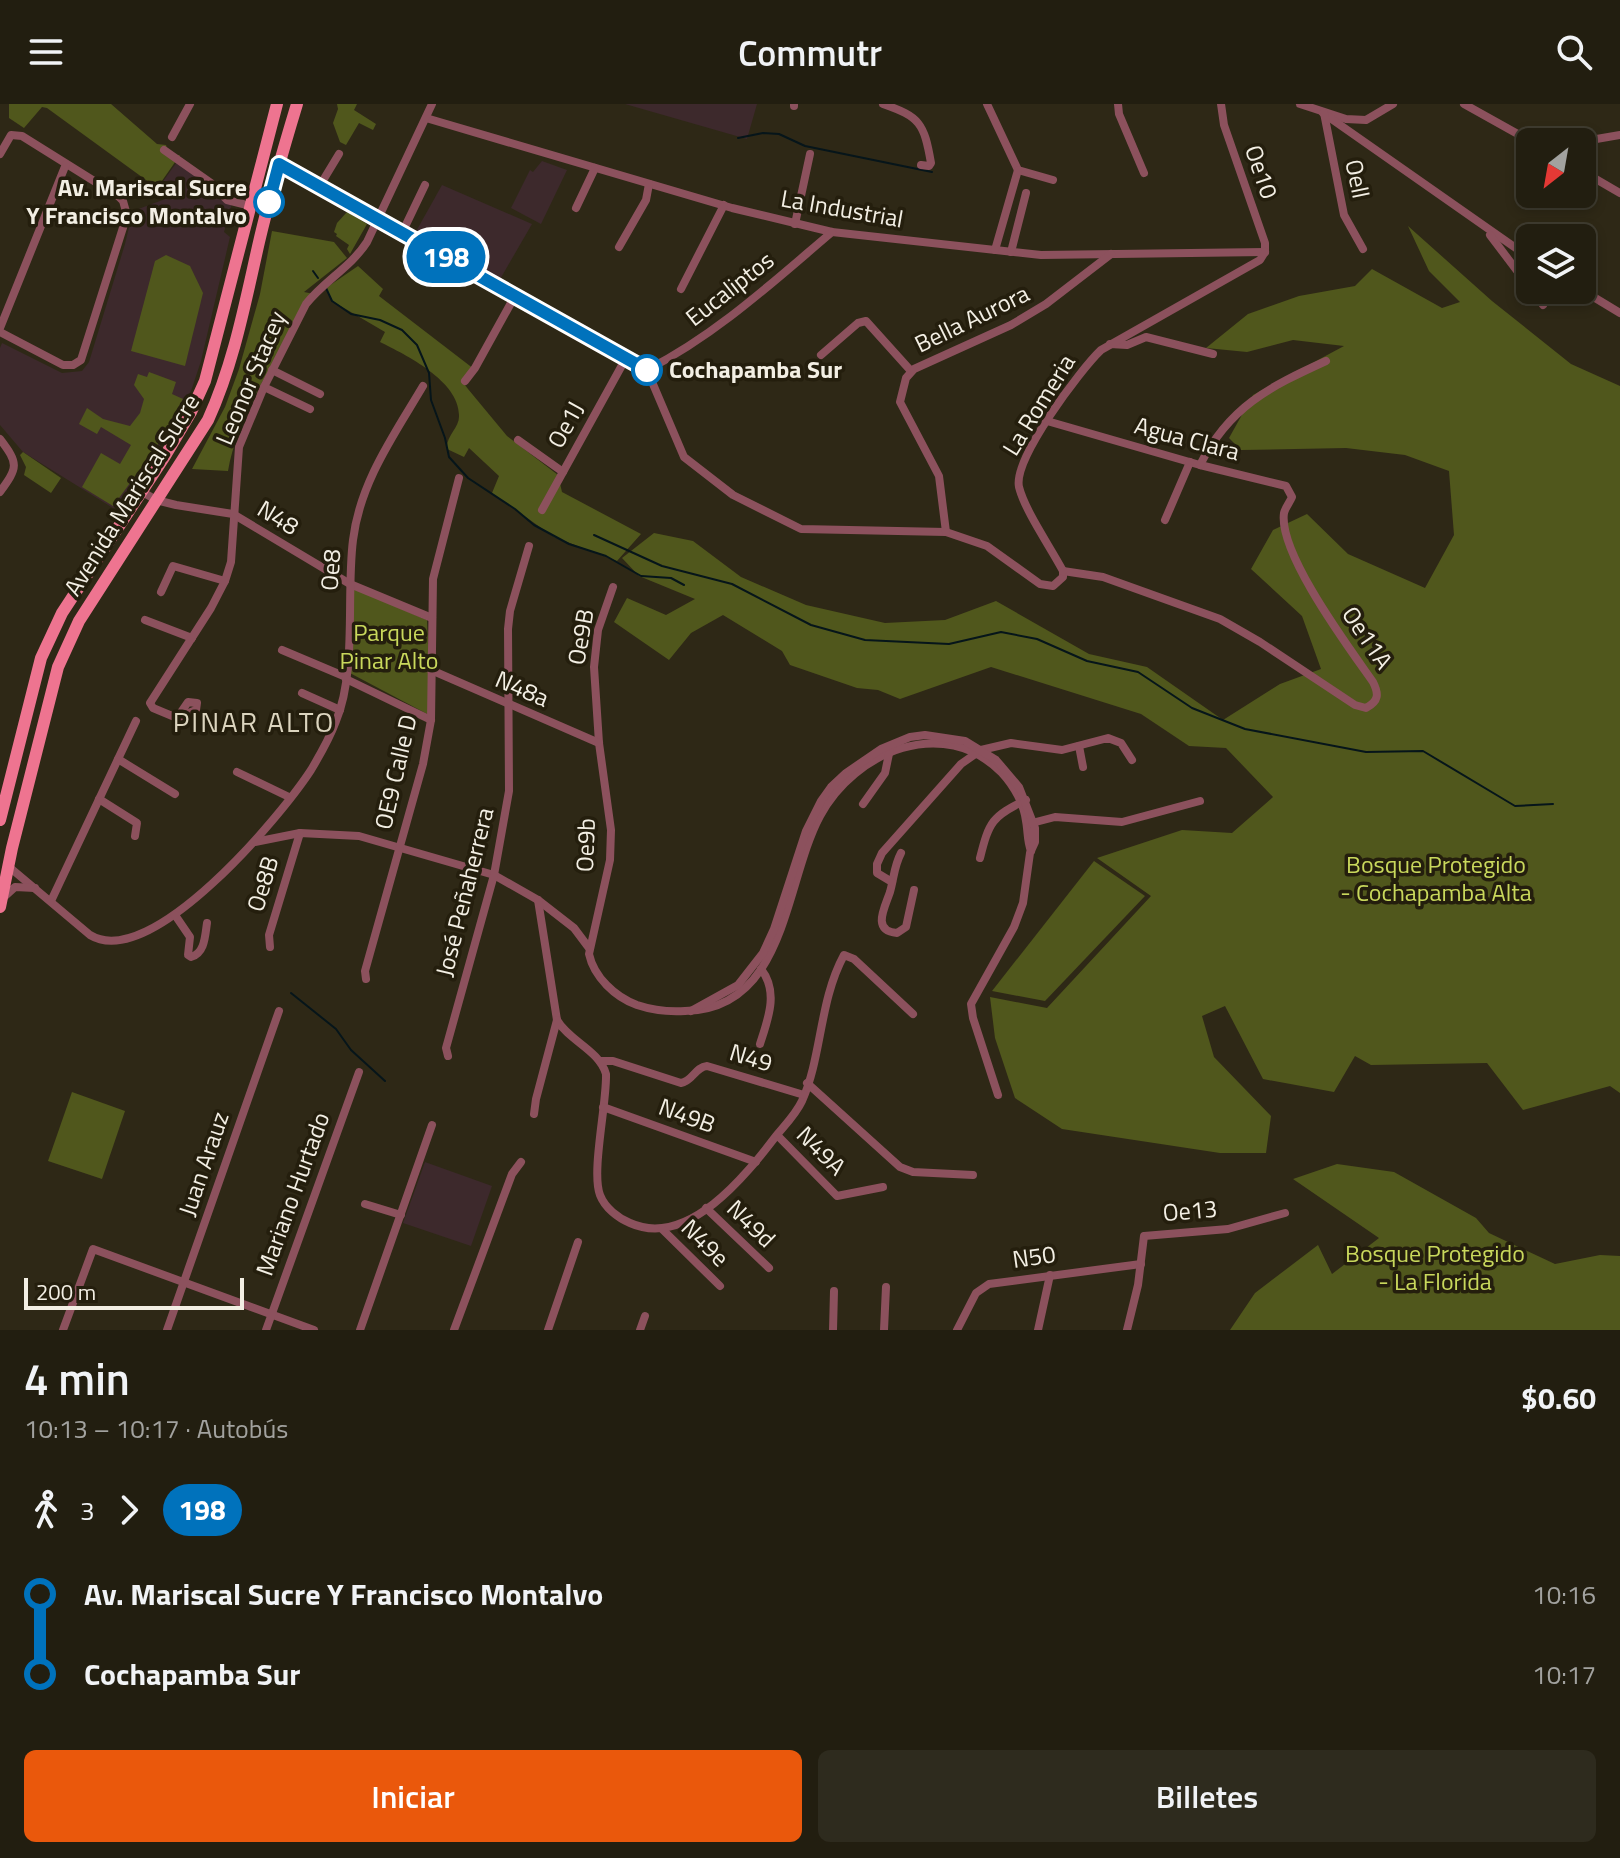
<!DOCTYPE html>
<html lang="es">
<meta charset="utf-8">
<style>
:root{--surface:#221e10;--page:#2e2b1e;--text:#f1f3f6;--muted:#a2a29f;--line:#3f3c30;--accent:#ea580c}
body{margin:0;font-family:"Titillium Web",sans-serif;background:var(--page);color:var(--text);height:100vh;display:flex;flex-direction:column;font-size:30px;white-space:nowrap}
*{box-sizing:border-box;margin:0}
p{font-size:26px;color:var(--muted)}
.icon{flex:none;width:44px;height:44px;fill:none;stroke:currentColor;stroke-width:2;stroke-linecap:round;stroke-linejoin:round}
.map{position:relative;height:1226px;overflow:hidden}
.panel{display:flex;flex-direction:column;background:var(--surface);flex:1}
.panel>*{flex:none}
.badge{padding:0 16px;border-radius:26px;font-size:28px;line-height:52px}
.needle{width:52px;rotate:211deg}
.buttons{position:absolute;left:1516px;top:24px;display:grid;gap:16px}
.buttons a{display:grid;place-items:center;width:80px;height:80px;border-radius:12px;background:var(--surface);box-shadow:0 4px 12px #0003,0 0 0 2px var(--line);font-size:40px}
.scale{position:absolute;left:24px;bottom:20px;width:220px;box-sizing:border-box;padding-left:8px;border:4px solid #f3efe4;border-top:0;font-size:22px;line-height:28px;white-space:nowrap;color:#f3efe4;-webkit-text-stroke:6px #241e0d;paint-order:stroke}
.map>.badge{position:absolute;translate:-50% -50%;box-shadow:0 0 0 4px #fff}
.legs{display:flex;align-items:center;gap:12px;height:88px;padding:0 24px;font-size:26px}
.legs p{margin-inline-start:auto}
.head{display:flex;align-items:center;justify-content:space-between;height:136px;padding:0 24px}
h1{font-size:44px;font-weight:600;line-height:60px}
.action{display:flex;gap:16px;margin-top:auto;padding:16px 24px}
.action a{flex:1;height:92px;border-radius:12px;background:var(--accent);color:#fff;font-size:32px;font-weight:600;line-height:92px;text-align:center}
.action a+a{background:var(--page);color:var(--text)}
ul{padding:0 24px;list-style:none}
li{display:flex;align-items:center;gap:28px;height:80px;font-size:30px}
li i{display:grid;place-items:center;width:12px;height:100%;margin:0 10px;background:currentColor}
li i::after{content:'';width:20px;height:20px;margin:-10px;border:6px solid;border-radius:50%;background:var(--surface)}
li p{margin-inline-start:auto}
li:first-child i{background:linear-gradient(#0000 50%,currentColor 0)}
li:last-child i{background:linear-gradient(currentColor 50%,#0000 0)}
header{display:flex;justify-content:space-between;align-items:center;height:104px;padding:0 24px;background:var(--surface);font-size:36px;font-weight:600}
.map>svg:first-child{display:block}
</style>
<header><svg class="icon" aria-label="menu" viewBox="0 0 24 24"><path d="M4 6h16M4 12h16M4 18h16"/></svg>Commutr<svg class="icon" aria-label="search" viewBox="0 0 24 24"><circle cx="10" cy="10" r="6"/><path d="M15 15l6 6"/></svg></header>
<div class="map">
<svg width="1620" height="1226" viewBox="0 0 1620 1226">
<rect width="100%" height="100%" fill="#2e2816"/>
<!-- education -->
<g fill="#3d292c">
<polygon points="625,0 757,0 747,35"/>
<polygon points="542,57 567,66 541,120 511,104 530,66 533,68"/>
<polygon points="177,58 232,99 224,128 230,133 201,257 191,287 158,345 118,403 113,404 23,348 0,321 0,244 2,239 62,269 82,267 89,258 125,140 133,107 168,94 159,83"/>
<polygon points="442,81 532,120 499,177 414,131"/>
<polygon points="425,1058 492,1082 471,1142 403,1119"/>
</g>
<!-- green -->
<g fill="#50571c">
<path d="M9,0H111L157,40L166,41C168,49 172,51 180,51L157,84L47,4L42,3L24,24L9,14Z"/>
<polygon points="337,0 357,0 354,6 376,20 373,26 359,19 346,41 340,38 333,19 338,5"/>
<polygon points="347,108 367,120 350,150 347,145 349,141 336,132 337,130 334,128 337,119"/>
<polygon points="1408,122 1492,197 1571,260 1620,282 1620,989 1610,982 1523,1006 1487,959 1371,961 1355,952 1334,988 1263,975 1225,902 1202,912 1214,953 1271,1012 1266,1049 1220,1049 1062,1025 1015,994 995,934 990,893 1047,904 1151,792 1097,754 1182,726 1232,729 1273,693 1226,644 1189,642 1141,610 991,563 900,595 878,586 857,584 790,561 782,547 723,511 691,529 669,556 614,518 627,494 666,511 695,495 639,472 622,454 654,429 693,437 741,473 806,501 885,519 945,516 996,497 1089,550 1147,563 1223,616 1280,580 1321,565 1302,512 1251,465 1273,426 1307,410 1348,450 1425,484 1454,431 1449,367 1405,351 1346,344 1241,346 1229,334 1253,291 1344,242 1293,236 1247,248 1206,244 1248,210 1299,192 1355,182 1372,165 1442,204 1460,198 1429,167"/>
<path d="M272,127L334,138L347,154L304,188L314,190C284,243 238,307 228,367L192,365L225,303L239,265L260,190Z"/>
<polygon points="166,151 190,162 203,189 185,262 131,247 155,157"/>
<path d="M358,162L383,185L379,192L474,265L462,277L468,285L507,332L558,371L562,388L641,430L617,457L554,433L492,389L499,372L469,344L464,353L447,345C446,331 460,324 459,311C459,277 406,251 380,238L385,228L332,197L326,184Z"/>
<polygon points="149,268 176,278 172,290 183,295 156,344 113,402 82,383 101,349 120,360 131,341 101,323 97,330 79,320 87,304 103,315 130,322 140,309 144,295 134,281 138,270 147,273"/>
<polygon points="23,348 61,374 51,389 24,371 26,363 20,351"/>
<polygon points="353,484 427,516 431,612 348,568"/>
<polygon points="1094,757 1145,792 1045,897 992,887"/>
<polygon points="72,988 125,1007 102,1075 48,1057"/>
<polygon points="1337,1060 1394,1068 1476,1114 1489,1129 1555,1160 1600,1151 1620,1152 1620,1226 1230,1226 1255,1189 1318,1141 1332,1170 1379,1134 1293,1075"/>
</g>
<g fill="none" stroke-linecap="round" stroke-linejoin="round">
<!-- stream -->
<g stroke="#06151a" stroke-width="2">
<polyline points="738,34 763,29 779,30 805,42 932,68"/>
<polyline points="313,167 318,174"/>
<polyline points="326,184 332,197 351,210 380,216 402,226 417,241 429,269 431,296 445,334 449,353 468,374 515,405 534,421 569,440 606,452 641,472 671,474 684,481"/>
<polyline points="594,431 662,462 732,480 811,521 865,536 949,540 1001,528 1037,535 1087,557 1138,568 1192,604 1245,625 1366,648 1423,647 1515,702 1553,700"/>
<polyline points="291,889 336,925 351,946 385,977"/>
</g>
<!-- street -->
<g stroke="#8c515d" stroke-width="8">
<path d="M883,0C920,13 924,19 931,59L929,62L921,61"/>
<polyline points="987,0 1018,66 1053,76"/>
<polyline points="1118,0 1119,10 1144,69"/>
<polyline points="1221,0 1224,21 1265,139 1265,148"/>
<polyline points="1300,0 1346,15 1366,16 1393,0"/>
<polyline points="1464,0 1532,38"/>
<polyline points="794,2 794,0"/>
<polyline points="1323,9 1530,154"/>
<polyline points="1324,9 1344,111 1363,145"/>
<polyline points="426,14 732,104 832,128 1041,151 1265,148"/>
<polyline points="172,33 190,0"/>
<polyline points="1579,38 1620,31"/>
<polyline points="164,46 211,79 227,96 243,100"/>
<polyline points="0,50 11,31 22,32 118,92 123,97 127,111 81,256 73,261 63,261 0,228"/>
<polyline points="279,60 647,266 684,353 733,391 801,425 946,428 987,442 1040,480 1053,482 1063,473 1063,467"/>
<polyline points="1582,67 1620,89"/>
<polyline points="319,83 339,50"/>
<polyline points="576,104 595,64"/>
<polyline points="795,120 810,50"/>
<polyline points="402,129 425,81"/>
<polyline points="1490,131 1530,184"/>
<polyline points="619,143 646,96 649,80"/>
<polyline points="995,146 1018,66"/>
<polyline points="1011,148 1026,89"/>
<polyline points="681,185 724,101"/>
<polyline points="1532,186 1543,201"/>
<polyline points="1582,186 1620,209"/>
<polyline points="0,224 66,60"/>
<polyline points="1110,240 1127,241 1146,233 1213,250"/>
<polyline points="821,251 858,219 866,217 911,267"/>
<polyline points="272,266 320,290"/>
<path d="M647,266C717,230 773,178 832,128"/>
<polyline points="465,277 475,264 516,190"/>
<polyline points="264,283 310,305"/>
<path d="M1047,317L1200,361L1286,382L1292,393C1290,398 1285,404 1284,409C1278,449 1350,545 1373,578C1379,590 1379,597 1366,604L1355,601L1260,538L1220,515L1103,473L1063,467"/>
<path d="M0,335C19,360 18,363 0,388"/>
<polyline points="518,336 563,368"/>
<path d="M1200,361C1229,303 1269,283 1326,257"/>
<polyline points="141,387 156,396 176,401 233,410 350,480 432,514"/>
<polyline points="542,406 626,254"/>
<polyline points="1165,416 1190,358"/>
<polyline points="946,428 939,372 900,298 906,274 914,265 1011,221 1046,200 1111,150"/>
<path d="M1063,467C1051,444 1025,407 1019,383C1013,355 1080,266 1101,246L1260,156L1265,148"/>
<path d="M613,483L598,526L594,563L599,639L611,726L610,756L589,850C594,873 615,893 637,901C652,906 669,908 685,907C787,905 784,779 820,712C855,647 944,610 1002,669C1014,682 1024,700 1026,717C1028,727 1027,737 1031,747"/>
<polyline points="161,488 173,462 225,477"/>
<polyline points="145,516 192,534"/>
<polyline points="282,546 346,573"/>
<polyline points="431,566 599,639"/>
<polyline points="346,575 431,616"/>
<polyline points="302,589 340,606"/>
<path d="M177,614L188,598L197,599L196,606L177,614L153,604L150,599L211,504L225,477L231,458L239,343L264,283L306,200C324,177 351,163 367,138L432,0"/>
<polyline points="1079,642 1083,663"/>
<polyline points="118,655 175,690"/>
<polyline points="237,668 289,693"/>
<polyline points="99,695 137,719 135,732"/>
<polyline points="863,700 885,669 890,645"/>
<polyline points="1032,719 1055,713 1122,718 1200,697"/>
<polyline points="255,738 300,729 359,732 494,771 538,796 574,824 589,844"/>
<path d="M901,749C894,762 894,774 890,788C885,803 871,827 897,829L906,823L914,786"/>
<path d="M980,754C989,718 992,712 1026,696"/>
<path d="M8,762L90,831C151,868 281,712 311,666C320,651 330,633 336,617C357,567 346,491 353,436C360,378 394,331 423,282"/>
<polyline points="892,778 877,769 877,760 882,749 961,660 981,646 1011,639 1062,646 1108,634 1121,639 1132,656"/>
<polyline points="4,793 15,783 35,784"/>
<path d="M538,796L557,916C569,937 599,946 606,970C607,999 591,1068 600,1091C605,1104 618,1114 630,1119C688,1145 746,1071 776,1032C785,1021 796,1010 802,997C822,953 819,897 844,851L854,855L913,910"/>
<polyline points="51,797 136,617"/>
<path d="M175,811L190,833L188,851L191,853C205,849 205,832 207,819"/>
<polyline points="270,843 269,831 300,729"/>
<polyline points="366,875 365,867 423,660 431,616 433,475 459,374"/>
<polyline points="691,907 738,881 763,849 774,825 806,727 821,697 831,683 846,669 881,645 910,633 925,631 965,637 996,656 1019,683 1035,724 1035,738 1030,749 1023,799 1014,823 971,900 973,914 998,991"/>
<path d="M760,940C768,915 779,888 761,865"/>
<polyline points="448,952 446,944 494,771 509,687 508,525 510,507 529,442"/>
<path d="M600,957H613L681,979C693,977 695,963 707,962L804,991"/>
<polyline points="807,979 900,1063 913,1068 973,1071"/>
<polyline points="603,1003 756,1058"/>
<polyline points="534,1010 536,995 557,916"/>
<polyline points="777,1031 837,1092 883,1083"/>
<polyline points="365,1100 401,1111"/>
<polyline points="706,1104 769,1164"/>
<polyline points="662,1125 720,1182"/>
<polyline points="63,1226 93,1145 314,1226"/>
<polyline points="167,1226 279,907"/>
<polyline points="266,1226 359,968"/>
<polyline points="360,1226 432,1021"/>
<polyline points="454,1226 512,1070 521,1058"/>
<polyline points="548,1226 578,1138"/>
<polyline points="640,1226 645,1212"/>
<polyline points="833,1226 834,1187"/>
<polyline points="884,1226 886,1183"/>
<polyline points="957,1226 976,1189 989,1180 1141,1160"/>
<polyline points="1038,1226 1050,1171"/>
<polyline points="1127,1226 1138,1181 1144,1132 1228,1125 1285,1109"/>
</g>
<!-- primary -->
<g stroke="#ee7490" stroke-width="12">
<polyline points="0,716 41,554 62,509 165,352 191,308 205,277 277,0"/>
<path d="M0,803L12,744L58,563L79,517L208,316C234,259 245,199 259,138C270,91 283,46 297,0"/>
</g>
</g>
<g fill="none" stroke-linecap="round" stroke-linejoin="round">
<!-- line-1 casing -->
<g stroke="#fff" stroke-width="18">
<polyline id="line-1" points="269,98 279,60 647,266"/>
</g>
<!-- line-1 -->
<use href="#line-1" stroke="#0072bc" stroke-width="12"/>
</g>
<!-- markers -->
<g fill="#fff" stroke="#0072bc" stroke-width="4">
<circle cx="269" cy="98" r="14"/>
<circle cx="647" cy="266" r="14"/>
</g>
<g text-anchor="middle" stroke-width="7" stroke-linejoin="round" paint-order="stroke">
<!-- street labels -->
<g font-size="24" fill="#f3efe4" stroke="#241e0d">
<text transform="translate(1261 68) rotate(71)" y="8">Oe10</text>
<text transform="translate(1357 75) rotate(78)" y="8">Oell</text>
<text transform="translate(842 105) rotate(10)" y="8">La Industrial</text>
<text transform="translate(730 185) rotate(-38)" y="8">Eucaliptos</text>
<text transform="translate(972 215) rotate(-26)" y="8">Bella Aurora</text>
<text transform="translate(251 274) rotate(-67)" y="8">Leonor Stacey</text>
<text transform="translate(1039 301) rotate(-58)" y="8">La Romeria</text>
<text transform="translate(566 321) rotate(-61)" y="8">Oe1J</text>
<text transform="translate(1187 335) rotate(15)" y="8">Agua Clara</text>
<text transform="translate(132 391) rotate(-58)" y="8">Avenida Mariscal Sucre</text>
<text transform="translate(278 414) rotate(31)" y="8">N48</text>
<text transform="translate(331 466) rotate(-86)" y="8">Oe8</text>
<text transform="translate(581 533) rotate(-80)" y="8">Oe9B</text>
<text transform="translate(1367 534) rotate(56)" y="8">Oe11A</text>
<text transform="translate(522 585) rotate(23)" y="8">N48a</text>
<text transform="translate(396 668) rotate(-77)" y="8">OE9 Calle D</text>
<text transform="translate(586 741) rotate(-88)" y="8">Oe9b</text>
<text transform="translate(263 780) rotate(-73)" y="8">Oe8B</text>
<text transform="translate(465 788) rotate(-76)" y="8">José Peñaherrera</text>
<text transform="translate(751 954) rotate(17)" y="8">N49</text>
<text transform="translate(687 1012) rotate(20)" y="8">N49B</text>
<text transform="translate(821 1047) rotate(45)" y="8">N49A</text>
<text transform="translate(204 1060) rotate(-71)" y="8">Juan Arauz</text>
<text transform="translate(293 1090) rotate(-70)" y="8">Mariano Hurtado</text>
<text transform="translate(1190 1107) rotate(-5)" y="8">Oe13</text>
<text transform="translate(751 1120) rotate(44)" y="8">N49d</text>
<text transform="translate(705 1139) rotate(45)" y="8">N49e</text>
<text transform="translate(1034 1153) rotate(-8)" y="8">N50</text>
</g>
<!-- stop labels -->
<g font-size="24" font-weight="bold" fill="#f3efe4" stroke="#241e0d" text-anchor="end">
<text x="247" y="92">Av. Mariscal Sucre<tspan x="247" dy="28">Y Francisco Montalvo</tspan></text>
<text x="669" y="274" text-anchor="start">Cochapamba Sur</text>
</g>
<!-- park labels -->
<g font-size="24" fill="#c9d85c" stroke="#241e0d">
<text x="389" y="537">Parque<tspan x="389" dy="28">Pinar Alto</tspan></text>
<text x="1436" y="769">Bosque Protegido<tspan x="1436" dy="28">- Cochapamba Alta</tspan></text>
<text x="1435" y="1158">Bosque Protegido<tspan x="1435" dy="28">- La Florida</tspan></text>
</g>
<!-- quarter labels -->
<g font-size="28" letter-spacing="2" fill="#dbd4be" stroke="#241e0d">
<text x="254" y="628">PINAR ALTO</text>
</g>
</g>
</svg>
<div class="buttons">
<a><svg class="needle" viewBox="-14 -14 28 28"><path d="M0-13l5 13h-10z" fill="#e53935"/><path d="M0 13l5-13h-10z" fill="#a2a29f"/></svg></a>
<a><svg class="icon" aria-label="layers" viewBox="0 0 24 24"><path d="M12 4l9 5-9 5-9-5zM3 14l9 5 9-5"/></svg></a>
</div>
<div class="scale">200 m</div>
<b class="badge" style="left:446px;top:153px;background:#0072bc;color:#fff">198</b>
</div>
<section class="panel">
<div class="head"><div><h1>4 min</h1><p>10:13 – 10:17 · Autobús</p></div><b>$0.60</b></div>
<div class="legs"><svg class="icon" aria-label="walk" viewBox="0 0 24 24"><circle cx="13" cy="4" r="2"/><path d="M13 8l-2 6 4 7M11 14l-3 7M7 12l3-4h3l4 4"/></svg>3<svg class="icon" aria-label="forward" viewBox="0 0 24 24"><path d="M9 5l7 7-7 7"/></svg><b class="badge" style="background:#0072bc;color:#fff">198</b></div>
<ul>
<li><i style="color:#0072bc"></i><b>Av. Mariscal Sucre Y Francisco Montalvo</b><p>10:16</p></li>
<li><i style="color:#0072bc"></i><b>Cochapamba Sur</b><p>10:17</p></li>
</ul>
<div class="action"><a>Iniciar</a><a>Billetes</a></div>
</section>
